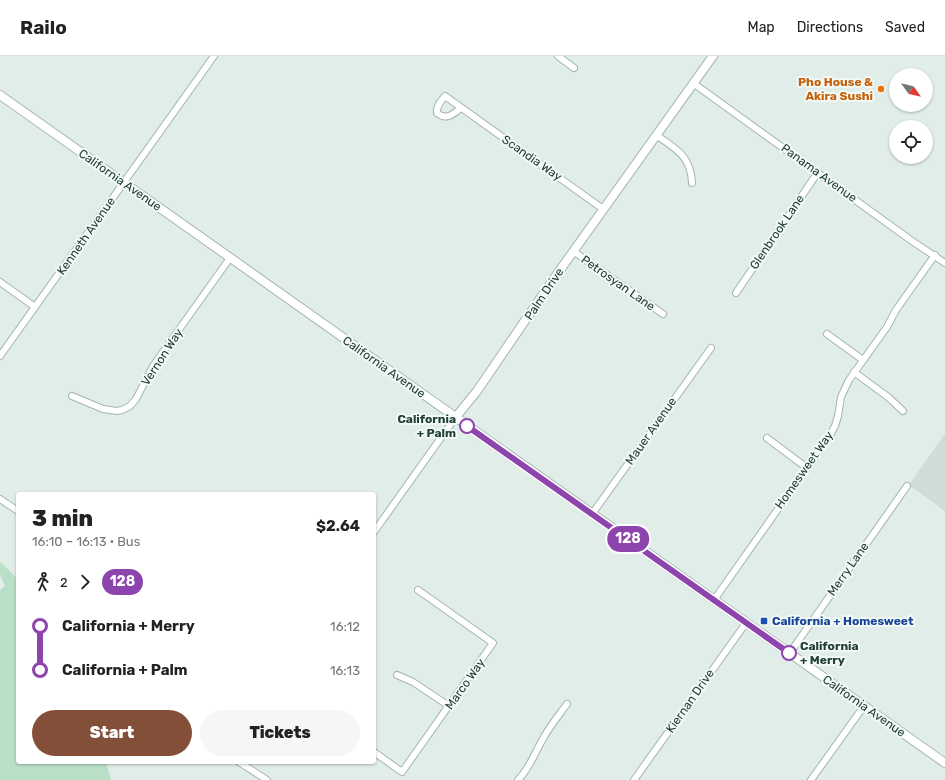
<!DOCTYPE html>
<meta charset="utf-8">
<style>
:root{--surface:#fff;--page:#f6f6f6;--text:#222;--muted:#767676;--line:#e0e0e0;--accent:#834f38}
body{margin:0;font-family:Rubik,sans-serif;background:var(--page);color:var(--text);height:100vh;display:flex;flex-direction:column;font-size:15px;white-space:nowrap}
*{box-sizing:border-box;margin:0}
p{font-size:13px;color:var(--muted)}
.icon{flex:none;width:22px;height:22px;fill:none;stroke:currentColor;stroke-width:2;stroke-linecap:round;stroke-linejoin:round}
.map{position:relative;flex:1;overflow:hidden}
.sheet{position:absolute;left:16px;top:436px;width:360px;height:272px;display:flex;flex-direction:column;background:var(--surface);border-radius:4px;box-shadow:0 1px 3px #0004}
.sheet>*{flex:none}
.badge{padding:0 8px;border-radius:13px;font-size:14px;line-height:26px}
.needle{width:26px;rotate:124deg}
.fabs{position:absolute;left:889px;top:12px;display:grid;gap:8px}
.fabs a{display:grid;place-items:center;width:44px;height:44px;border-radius:50%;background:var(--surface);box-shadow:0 1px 3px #0004;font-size:20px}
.map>.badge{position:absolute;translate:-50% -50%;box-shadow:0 0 0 2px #fff}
.legs{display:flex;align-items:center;gap:6px;height:44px;padding:0 16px;font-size:13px}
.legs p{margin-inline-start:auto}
.overview{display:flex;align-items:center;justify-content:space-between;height:68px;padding:0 16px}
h1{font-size:22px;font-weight:800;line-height:30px}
.cta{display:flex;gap:8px;margin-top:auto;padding:8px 16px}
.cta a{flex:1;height:46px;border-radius:24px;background:var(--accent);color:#fff;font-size:16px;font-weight:800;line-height:46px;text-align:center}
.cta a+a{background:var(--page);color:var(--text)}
ul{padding:0 16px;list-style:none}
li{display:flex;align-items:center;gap:14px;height:44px;font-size:15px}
li i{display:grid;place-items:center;width:6px;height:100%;margin:0 5px;background:currentColor}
li i::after{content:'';width:10px;height:10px;margin:-5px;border:3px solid;border-radius:50%;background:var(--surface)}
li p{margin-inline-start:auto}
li:first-child i{background:linear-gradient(#0000 50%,currentColor 0)}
li:last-child i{background:linear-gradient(currentColor 50%,#0000 0)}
header{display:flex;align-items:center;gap:24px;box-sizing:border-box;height:56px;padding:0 20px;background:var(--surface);border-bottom:1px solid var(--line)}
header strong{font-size:19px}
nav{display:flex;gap:22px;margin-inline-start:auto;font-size:14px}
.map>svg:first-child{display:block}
</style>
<header>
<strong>Railo</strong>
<nav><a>Map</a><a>Directions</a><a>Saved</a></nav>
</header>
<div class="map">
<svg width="945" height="724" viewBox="0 0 945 724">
<rect width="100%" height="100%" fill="#e1ede8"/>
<!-- built -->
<polygon fill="#cfdcd7" points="945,378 945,455 909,429"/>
<!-- green -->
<polygon fill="#b9dfc6" points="0,506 14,519 18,525 18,706 106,706 111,724 0,724 0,534 5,530 0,519"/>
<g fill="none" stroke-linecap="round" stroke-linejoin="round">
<!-- minor casing -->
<g stroke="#a3b5b0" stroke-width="8">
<g id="minor">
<polyline points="558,0 574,12"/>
<polyline points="693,27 912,185 945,207"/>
<path d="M461,52C453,58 447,65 437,57C436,50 441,45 445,40L603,153"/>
<path d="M656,79C676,93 691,100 692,127"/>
<polyline points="573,195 663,258"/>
<polyline points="0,226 35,251"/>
<polyline points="736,237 818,116"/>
<polyline points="827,278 863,304"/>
<polyline points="0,300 214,0"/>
<polyline points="854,316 888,341 903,355"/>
<polyline points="72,340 103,353 117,355 122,354 130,350 136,343 153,310 230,202"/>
<polyline points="767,382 807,412"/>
<polyline points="0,443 18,455"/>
<polyline points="592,458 711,292"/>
<polyline points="374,476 455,362"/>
<polyline points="714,544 830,379 835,370 838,360 841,341 849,324 887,271 896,254 935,199"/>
<polyline points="789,597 794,591 907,430"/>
<polyline points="397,619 413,626 449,650"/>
<polyline points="374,696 402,716 493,587 418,534"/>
<polyline points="239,706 267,724"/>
<path d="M518,724C530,712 535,696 544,681C550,670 559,659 567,648"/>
<polyline points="634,724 746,567"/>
<polyline points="811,724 864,650"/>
</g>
</g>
<!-- tertiary casing -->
<g stroke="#a3b5b0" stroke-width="10">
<g id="tertiary">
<polyline points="0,39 945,707"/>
<polyline points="455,362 477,335 550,228 713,0"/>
</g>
</g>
<!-- minor -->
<use href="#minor" stroke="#fff" stroke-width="6"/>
<!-- tertiary -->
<use href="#tertiary" stroke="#fff" stroke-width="8"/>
</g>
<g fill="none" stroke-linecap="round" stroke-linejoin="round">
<!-- line-1 casing -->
<g stroke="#fff" stroke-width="9">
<polyline id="line-1" points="467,370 789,597"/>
</g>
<!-- line-1 -->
<use href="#line-1" stroke="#8e44ad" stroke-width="6"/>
</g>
<!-- markers -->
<circle fill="#e8710a" stroke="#f2f9f6" stroke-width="1.5" cx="881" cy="33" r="4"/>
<g fill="#fff" stroke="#8e44ad" stroke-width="2">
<circle cx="467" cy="370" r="7"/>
<circle cx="789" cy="597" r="7"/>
</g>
<rect fill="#1a4fb4" stroke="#f2f9f6" stroke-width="1.5" x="760" y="561" width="8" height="8" rx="2"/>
<g text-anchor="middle" stroke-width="4" stroke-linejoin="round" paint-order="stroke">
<!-- food labels -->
<g font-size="12" font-weight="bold" fill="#c56008" stroke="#f2f9f6" text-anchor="end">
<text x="873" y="30">Pho House &amp;<tspan x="873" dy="14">Akira Sushi</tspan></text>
</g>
<!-- street labels -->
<g font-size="12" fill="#203e38" stroke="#f2f9f6">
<text transform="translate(532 102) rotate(35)" y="4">Scandia Way</text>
<text transform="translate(819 117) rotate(36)" y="4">Panama Avenue</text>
<text transform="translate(120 124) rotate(35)" y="4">California Avenue</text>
<text transform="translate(777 176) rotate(-56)" y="4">Glenbrook Lane</text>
<text transform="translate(86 180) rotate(-55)" y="4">Kenneth Avenue</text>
<text transform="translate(618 227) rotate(35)" y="4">Petrosyan Lane</text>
<text transform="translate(544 238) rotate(-56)" y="4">Palm Drive</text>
<text transform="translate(162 301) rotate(-57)" y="4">Vernon Way</text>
<text transform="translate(384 311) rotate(35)" y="4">California Avenue</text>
<text transform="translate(651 375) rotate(-55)" y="4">Mauer Avenue</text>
<text transform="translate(804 414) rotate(-55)" y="4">Homesweet Way</text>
<text transform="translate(848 513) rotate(-55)" y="4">Merry Lane</text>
<text transform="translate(465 628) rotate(-55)" y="4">Marco Way</text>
<text transform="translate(690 645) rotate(-55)" y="4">Kiernan Drive</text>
<text transform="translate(864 650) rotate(35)" y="4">California Avenue</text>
</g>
<!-- stop labels -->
<g font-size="12" font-weight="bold" fill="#203e38" stroke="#f2f9f6" text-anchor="end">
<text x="456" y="367">California<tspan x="456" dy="14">+ Palm</tspan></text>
<text x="800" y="594" text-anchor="start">California<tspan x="800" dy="14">+ Merry</tspan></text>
</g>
<!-- transit labels -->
<g font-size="12" font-weight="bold" fill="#164399" stroke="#f2f9f6" text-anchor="start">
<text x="772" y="569">California + Homesweet</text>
</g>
</g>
</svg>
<div class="fabs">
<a><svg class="needle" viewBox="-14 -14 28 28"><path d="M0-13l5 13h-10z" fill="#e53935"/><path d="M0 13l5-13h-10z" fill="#767676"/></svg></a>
<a><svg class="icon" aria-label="locate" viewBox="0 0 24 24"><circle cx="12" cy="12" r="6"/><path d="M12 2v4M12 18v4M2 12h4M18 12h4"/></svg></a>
</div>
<b class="badge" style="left:628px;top:483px;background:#8e44ad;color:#fff">128</b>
<section class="sheet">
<div class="overview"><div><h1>3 min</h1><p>16:10 – 16:13 · Bus</p></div><b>$2.64</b></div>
<div class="legs"><svg class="icon" aria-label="walk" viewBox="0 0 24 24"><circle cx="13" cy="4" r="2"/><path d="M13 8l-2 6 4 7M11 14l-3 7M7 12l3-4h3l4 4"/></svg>2<svg class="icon" aria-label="forward" viewBox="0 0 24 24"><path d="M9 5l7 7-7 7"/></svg><b class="badge" style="background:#8e44ad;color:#fff">128</b></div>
<ul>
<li><i style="color:#8e44ad"></i><b>California + Merry</b><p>16:12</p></li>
<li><i style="color:#8e44ad"></i><b>California + Palm</b><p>16:13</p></li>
</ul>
<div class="cta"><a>Start</a><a>Tickets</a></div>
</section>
</div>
